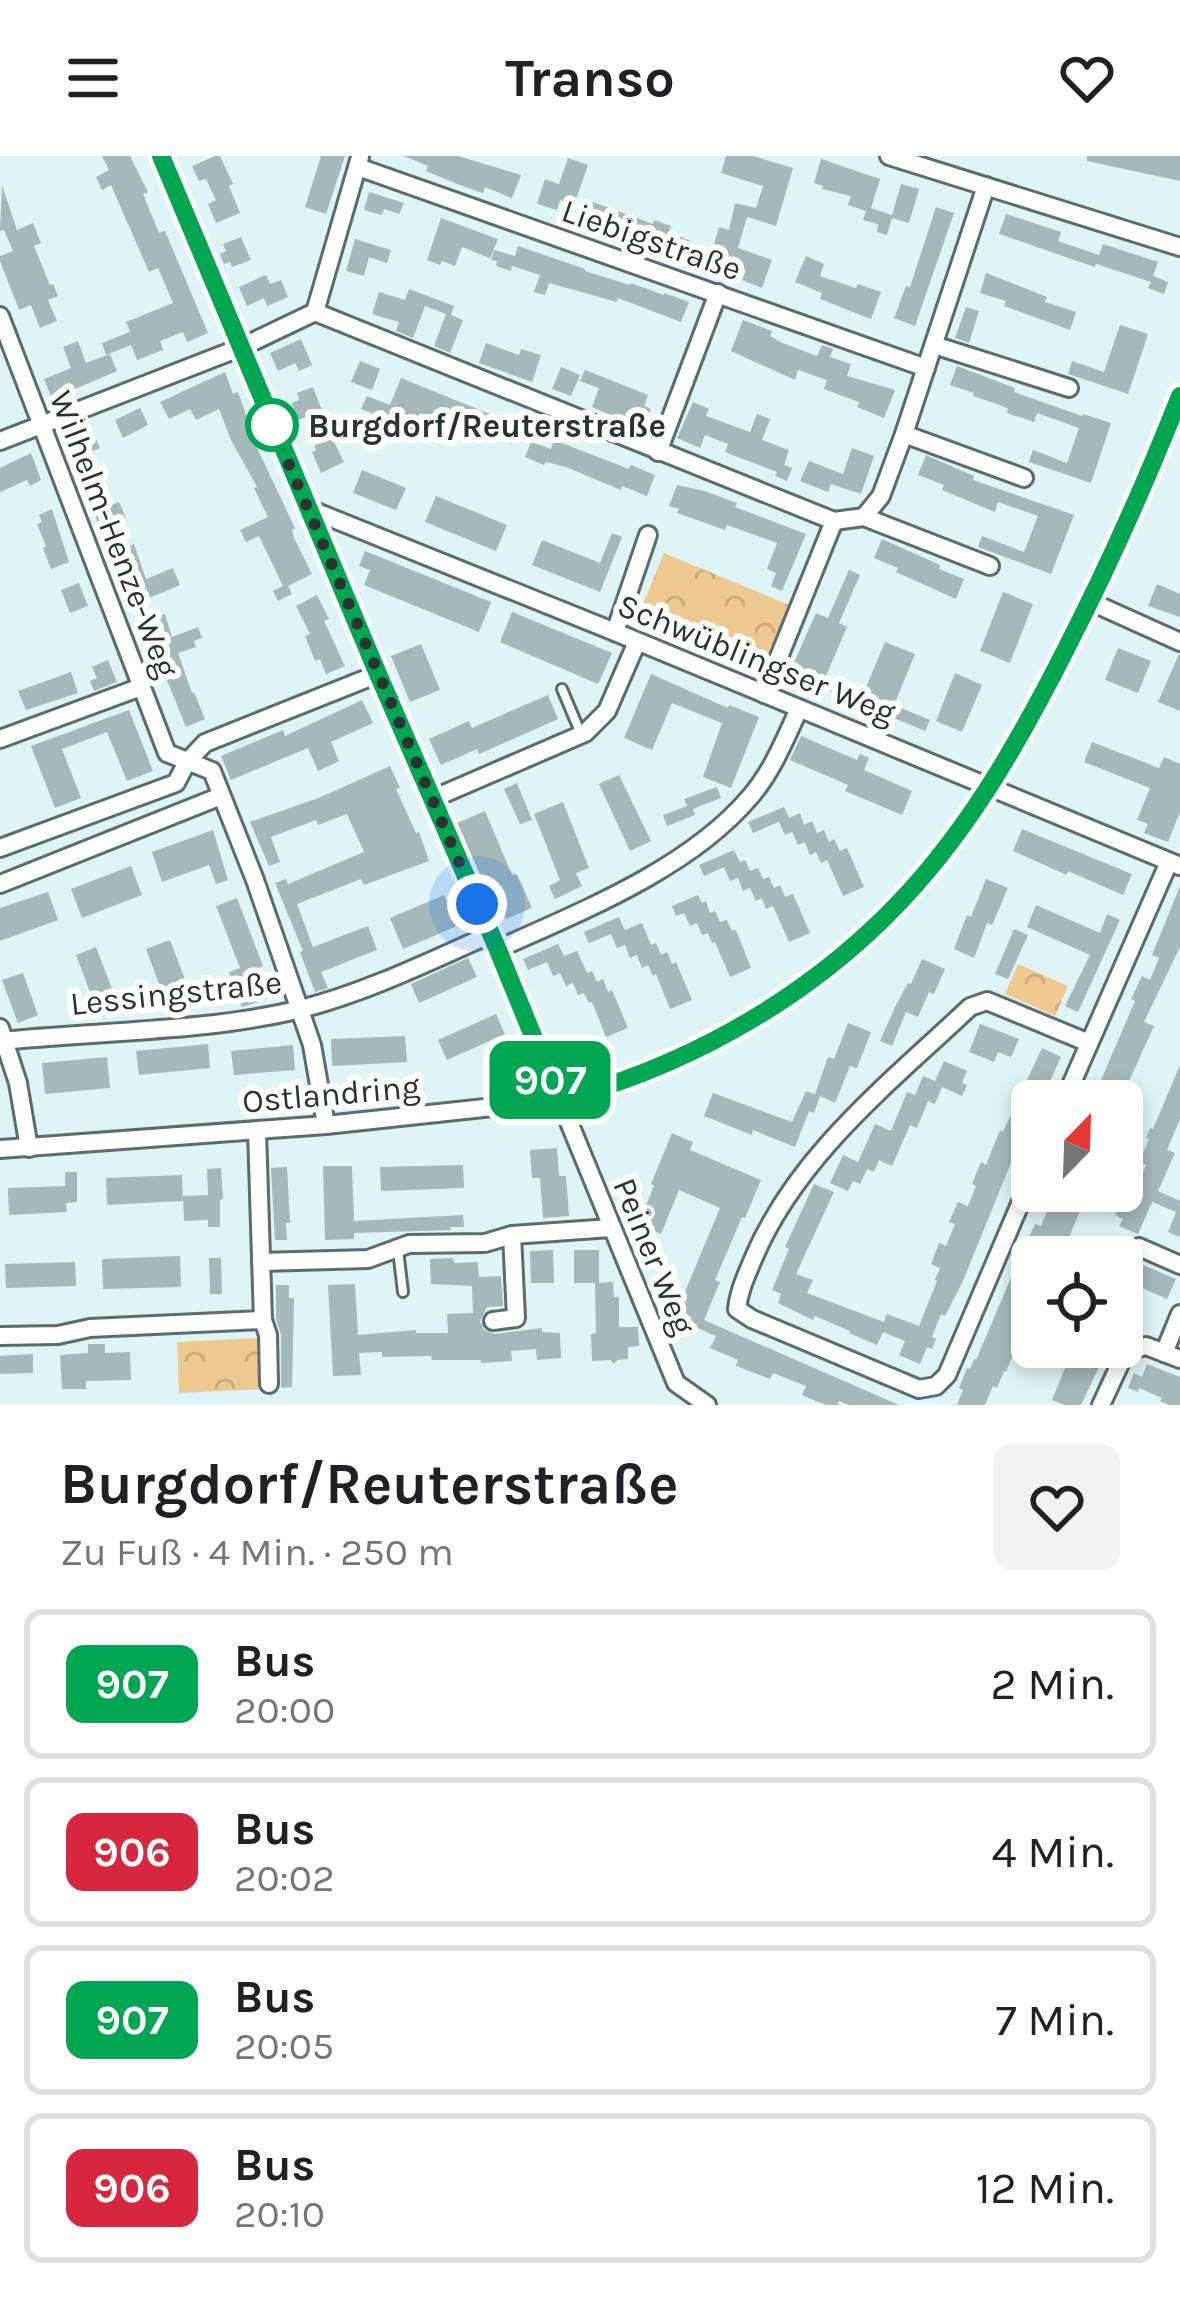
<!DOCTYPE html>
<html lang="de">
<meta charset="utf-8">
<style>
:root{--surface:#fff;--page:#f2f2f2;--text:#202124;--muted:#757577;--line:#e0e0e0}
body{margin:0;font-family:Karla,sans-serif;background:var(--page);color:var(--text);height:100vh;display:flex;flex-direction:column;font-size:45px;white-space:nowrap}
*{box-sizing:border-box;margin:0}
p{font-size:39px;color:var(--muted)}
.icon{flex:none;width:66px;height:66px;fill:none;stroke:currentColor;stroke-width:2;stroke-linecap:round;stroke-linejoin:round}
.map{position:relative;height:1249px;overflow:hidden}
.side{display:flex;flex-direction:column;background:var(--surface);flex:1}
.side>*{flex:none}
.badge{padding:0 24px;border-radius:18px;font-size:42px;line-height:78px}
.needle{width:78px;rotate:23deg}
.controls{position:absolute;left:1011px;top:924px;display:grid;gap:24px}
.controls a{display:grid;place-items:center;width:132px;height:132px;border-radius:18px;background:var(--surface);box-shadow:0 6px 18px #0003;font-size:60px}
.you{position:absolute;width:60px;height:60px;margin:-30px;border:9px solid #fff;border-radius:50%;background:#1a73e8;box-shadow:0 0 0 18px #1a73e833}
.map>.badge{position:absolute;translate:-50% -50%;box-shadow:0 0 0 6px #fff}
.round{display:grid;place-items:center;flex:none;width:126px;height:126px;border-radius:18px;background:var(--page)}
.summary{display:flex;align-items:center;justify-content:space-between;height:204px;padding:0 60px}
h1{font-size:57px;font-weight:700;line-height:90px}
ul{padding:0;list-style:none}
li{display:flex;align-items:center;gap:36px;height:150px;margin:0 24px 18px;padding:0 36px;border:6px solid var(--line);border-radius:18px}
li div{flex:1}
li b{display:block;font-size:45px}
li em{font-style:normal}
li .badge{min-width:132px;font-weight:700;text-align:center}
header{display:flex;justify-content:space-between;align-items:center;height:156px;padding:0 60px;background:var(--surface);font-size:54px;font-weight:700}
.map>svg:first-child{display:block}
</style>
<header><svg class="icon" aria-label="menu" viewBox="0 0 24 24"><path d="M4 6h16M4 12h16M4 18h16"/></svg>Transo<svg class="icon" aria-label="heart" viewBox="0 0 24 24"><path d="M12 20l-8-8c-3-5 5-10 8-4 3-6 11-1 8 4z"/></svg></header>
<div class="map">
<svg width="1180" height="1249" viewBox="0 0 1180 1249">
<defs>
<pattern id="park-crowns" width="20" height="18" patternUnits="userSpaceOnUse" patternTransform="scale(3)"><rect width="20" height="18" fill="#edc88f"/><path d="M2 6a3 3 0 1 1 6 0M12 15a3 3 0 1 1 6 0" fill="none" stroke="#cbac7c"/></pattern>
</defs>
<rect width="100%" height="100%" fill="#dff4f6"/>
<!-- park -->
<g fill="url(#park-crowns)">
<polygon points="664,397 789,449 761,516 636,465"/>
<polygon points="1018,808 1068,830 1055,860 1005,838"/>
<polygon points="259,1182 262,1233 179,1237 177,1186"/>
</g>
<!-- building -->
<g fill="#a5b8ba">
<polygon points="102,0 130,0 148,36 143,38 159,77 165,75 208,177 187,186 183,176 160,185 163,194 137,204 131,189 106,199 102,187 130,176 126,166 173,147 158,112 149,116 111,29 102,34 96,21 109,14"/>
<polygon points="215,0 220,0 233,28 229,30 240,57 216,67 208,48 216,44 206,23 199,25 192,10"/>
<polygon points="321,0 345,0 326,58 305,51"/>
<polygon points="404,0 458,0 521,19 512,42 485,31 483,37 462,30 426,15 428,10"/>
<polygon points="726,0 753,0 793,12 776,70 747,61 738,92 772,104 762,132 742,124 746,114 720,106 716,119 697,113 698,110 604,71 604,73 586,67 593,46 653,68 654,64 671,70 669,76 691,85 687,96 710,102 719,71 729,74 735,47 756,52 763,30 721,17"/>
<polygon points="1087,0 1180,0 1180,25 1087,5"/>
<polygon points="568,2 588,9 574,49 560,44 557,54 537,48 545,23 559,28"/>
<polygon points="821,3 880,23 871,52 892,59 901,28 919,33 909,67 892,62 887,79 877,76 878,68 863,64 866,55 848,49 851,40 822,33 823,30 814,27"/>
<polygon points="2,29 17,74 33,67 41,87 34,90 50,129 53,128 58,140 48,144 57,165 40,172 31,149 19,154 0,105 0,100 13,95 4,74 0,75"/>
<polygon points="369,36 404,47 399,58 384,53 382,59 364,54"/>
<polygon points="936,51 954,57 915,170 894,162 906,130 910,131"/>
<polygon points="1006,58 1061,76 1058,85 1099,99 1103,88 1158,106 1153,120 1168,126 1164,138 1148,132 1151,126 1096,108 1095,111 999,78"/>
<polygon points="441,62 498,83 490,102 462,91 455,110 442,105 440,109 427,104"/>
<polygon points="241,81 251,104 232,111 230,106 224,108 220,98 226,95 223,88"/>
<polygon points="355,83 391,94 387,107 369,101 364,120 346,115"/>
<polygon points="518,90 585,113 585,115 630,129 631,127 664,139 664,137 689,146 681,166 618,142 617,146 549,127 545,139 534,136 540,119 512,110 511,115 496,110 497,105 491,104 494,94 515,100"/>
<polygon points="806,100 824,108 820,120 856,132 858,128 881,136 871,163 820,143 822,137 795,126"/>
<polygon points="986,117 1047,141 1045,146 1076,156 1070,174 1004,150 1006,145 980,137"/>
<polygon points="266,119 270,128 281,124 288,141 267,150 264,142 247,150 239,131"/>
<polygon points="409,133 454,150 451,159 463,164 450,197 434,190 446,158 425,150 413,182 396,175 399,166 372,158 379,136 405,144"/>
<polygon points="966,151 979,155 969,187 955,182"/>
<polygon points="743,164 772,175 770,180 780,186 817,200 822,189 833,193 830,201 851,208 847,220 895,234 884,262 857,251 859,246 824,233 827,224 798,214 795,224 731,195"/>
<polygon points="1120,169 1148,178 1128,238 1068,218 1072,205 1104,216"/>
<polygon points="301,183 312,209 299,215 295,207 278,215 270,197"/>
<polygon points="78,185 86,207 110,198 117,215 52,243 44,223 71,212 63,191"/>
<polygon points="486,187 519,199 521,193 541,199 532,226 479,207"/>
<polygon points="360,205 380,213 372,234 351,226"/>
<polygon points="957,210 1015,232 1014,236 1082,260 1083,258 1111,267 1091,327 1029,306 1033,294 1067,307 1079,272 1037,257 1034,266 1007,257 1008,252 973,240 974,237 950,229"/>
<polygon points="561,211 580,219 571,240 552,233"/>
<polygon points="585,214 648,239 644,250 651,253 643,273 592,251 599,232 580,225"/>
<polygon points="225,216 233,238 238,236 252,276 250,277 295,372 292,374 294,382 312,418 288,430 292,438 278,445 273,435 283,430 259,380 246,386 240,374 268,361 254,332 257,331 231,284 219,253 196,264 190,253 169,263 160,246"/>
<polygon points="401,222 517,269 511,288 459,267 444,263 443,266 420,257 413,274 361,253 367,240 390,249"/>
<polygon points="313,231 322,255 298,264 292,247 299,244 297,237"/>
<polygon points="693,246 709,253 706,260 750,276 757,258 770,263 762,284 789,294 784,309 792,312 787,325 775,320 777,316 725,296 728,288 705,279 700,292 677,282"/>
<polygon points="140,252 148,269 123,282 115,264"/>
<polygon points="92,274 100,292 88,297 104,343 109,341 112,349 119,346 126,362 100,374 81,317 67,285"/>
<polygon points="332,282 344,306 321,317 312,296 316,294 314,290"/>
<polygon points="554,284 629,313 631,309 655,319 647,340 622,330 621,334 566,311 546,306 544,309 525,301 531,286 551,293"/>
<polygon points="852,292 874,300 861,338 831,328 828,336 800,325 809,305 843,318"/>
<polygon points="31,297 41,324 30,330 27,324 0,336 0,312"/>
<polygon points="926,299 974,320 973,324 1074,359 1051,418 978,391 982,380 1024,396 1038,360 998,346 995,356 942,334 944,329 918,319"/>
<polygon points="362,314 406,332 396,354 353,337"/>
<polygon points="677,329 705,335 737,347 735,351 806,378 782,435 771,430 776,417 767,413 777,387 727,369 725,374 677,357 679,353 669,350"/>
<polygon points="436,340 507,369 496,395 425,366"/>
<polygon points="52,353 69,406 51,413 43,392 46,390 37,368 42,366 39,359"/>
<polygon points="612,377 622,381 600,436 532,409 542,384 600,407"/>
<polygon points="882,383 940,409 939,413 964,423 956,443 896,416 898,412 874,402"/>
<polygon points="134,388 146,423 173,412 180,429 135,448 115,395"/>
<polygon points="365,395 491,446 479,476 364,429 370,414 359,410"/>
<polygon points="849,414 860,419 839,467 847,471 826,520 864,536 885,486 915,498 894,549 930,564 925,575 789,518 816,457 828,462"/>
<polygon points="79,427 88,450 70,457 61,434"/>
<polygon points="1157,428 1180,438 1180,461 1148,450"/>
<polygon points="1003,436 1033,448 1010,507 980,495"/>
<polygon points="317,439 329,463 324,465 345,510 326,518 320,503 315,505 305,480 310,478 296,450"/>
<polygon points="512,456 612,497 598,528 500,486"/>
<polygon points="165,458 172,481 198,471 202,482 194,485 196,491 178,497 192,537 194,536 205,563 186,571 162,512 159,513 143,465"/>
<polygon points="421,488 440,534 410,546 391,500"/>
<polygon points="1118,492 1151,505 1138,537 1105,524"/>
<polygon points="1179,498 1180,499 1180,555 1158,546"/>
<polygon points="108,504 117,526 94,535 90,525 97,522 92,511"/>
<polygon points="71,516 78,537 26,554 18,535"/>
<polygon points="955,517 982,529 962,576 936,565"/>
<polygon points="651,518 728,552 729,549 759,561 731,632 703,621 722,567 672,547 652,594 624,582"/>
<polygon points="548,539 558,563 479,598 477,593 441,609 429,583 469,565 472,572"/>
<polygon points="362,544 373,567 331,586 339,605 318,615 308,592 231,624 221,600 283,574 285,580"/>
<polygon points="129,554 153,615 127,625 107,576 62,593 81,642 55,652 31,590"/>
<polygon points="801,580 857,604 860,598 869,602 864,614 912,635 902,659 845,635 848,629 790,604"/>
<polygon points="1092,586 1159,612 1164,601 1180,608 1180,656 1168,686 1144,677 1148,668 1137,664 1150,632 1084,606"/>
<polygon points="390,610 400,632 396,633 416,677 419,676 429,705 364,729 361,723 297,748 313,791 368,770 377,794 321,816 328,832 315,836 300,796 303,795 275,727 286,723 288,728 364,696 347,658 318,669 316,664 271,681 280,706 269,710 250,666 321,641"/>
<polygon points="619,619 651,685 630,695 599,628"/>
<polygon points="517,627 532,664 520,668 504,633"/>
<polygon points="717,631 721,642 693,653 695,659 667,670 663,659 687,650 684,643"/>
<polygon points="563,646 589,712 576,717 582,730 555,743 549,730 560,724 534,658"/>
<polygon points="784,651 789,662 800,657 804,669 812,665 817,677 824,674 829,686 834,683 840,695 847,692 864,731 843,740 827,704 821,707 816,696 810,699 805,686 798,689 792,676 785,679 779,666 783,664 753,677 748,666"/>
<polygon points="485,655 512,719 517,718 532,752 506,763 491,728 484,731 457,667"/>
<polygon points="1022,673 1132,718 1123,739 1068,715 1067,719 1013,695"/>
<polygon points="213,674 228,724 216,728 209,709 162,726 152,696"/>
<polygon points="734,694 740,706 745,704 750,715 758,712 763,723 769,721 774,732 780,729 785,741 793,738 810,777 789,786 773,750 766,753 762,742 756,745 750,732 743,735 738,722 730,725 724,711 704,720 699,709"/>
<polygon points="131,710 142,739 82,762 71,733"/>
<polygon points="986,723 1008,732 992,769 987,767 974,802 954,793 967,759 971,761"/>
<polygon points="1180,730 1180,791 1144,866 1154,870 1120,945 1092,945 1135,845 1131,843 1142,820 1150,824 1159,802 1152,799"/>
<polygon points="48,736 58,764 0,785 0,752"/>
<polygon points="444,739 457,770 403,793 390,762"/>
<polygon points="698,739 702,747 706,745 710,757 715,755 720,766 727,764 732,775 736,774 751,812 730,821 715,786 712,787 708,777 702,779 697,767 690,770 684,757 676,760 672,750"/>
<polygon points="237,742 263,810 256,813 267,843 242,851 229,816 240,812 216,750"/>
<polygon points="1036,749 1100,777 1107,758 1120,764 1078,856 1065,850 1090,799 1027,771"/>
<polygon points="619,761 625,774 642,767 651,789 656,787 661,799 667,796 672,808 676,806 692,844 670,853 656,818 653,820 648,809 642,812 637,799 630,802 625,789 617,792 611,778 589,787 584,776"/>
<polygon points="1014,773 1028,779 1008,823 995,818"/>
<polygon points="170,784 194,847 170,857 146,793"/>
<polygon points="558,788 564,800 577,795 587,817 592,815 597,826 603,823 608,836 612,834 628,872 606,881 592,846 589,847 584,837 578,839 573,827 566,830 560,817 553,820 547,806 528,814 523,803"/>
<polygon points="96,791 120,854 100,862 76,799"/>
<polygon points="468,802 477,821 419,847 411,828"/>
<polygon points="922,803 945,813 934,838 929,836 918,861 906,856 892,890 880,885 895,851 908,827 911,828"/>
<polygon points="23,817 38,859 18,867 2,824"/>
<polygon points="496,858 505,878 447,904 438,884"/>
<polygon points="848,867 871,876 857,912 850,910 835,947 820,940 814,957 809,955 795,991 753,974 752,979 704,960 713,937 792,966 806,935 815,938 828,901 834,903"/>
<polygon points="980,868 1019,883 1011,901 998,896 994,906 969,896"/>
<polygon points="405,880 407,906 332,910 331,883"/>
<polygon points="208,888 210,912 139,919 136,895"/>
<polygon points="293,889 295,914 234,919 231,895"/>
<polygon points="1042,892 1061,901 1041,945 1032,945 1032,975 1025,972 963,1125 945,1160 941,1158 932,1181 936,1183 932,1193 927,1191 920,1208 899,1199 905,1185 883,1176 877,1189 849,1177 850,1175 815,1160 813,1164 778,1147 781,1138 772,1134 789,1093 785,1091 814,1028 834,1036 796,1118 813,1124 807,1137 884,1166 887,1158 919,1170 937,1125 935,1124 940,1112 931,1108 939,1087 946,1090 955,1068 949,1066 958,1046 968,1050 976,1030 972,1028 981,1006 986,1009 1000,974 1003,976"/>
<polygon points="107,901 110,932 45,938 42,907"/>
<polygon points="944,905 967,915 962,927 967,929 962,940 942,931 935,948 928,945 917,972 910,969 892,1010 879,1004 874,1016 867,1013 860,1028 853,1025 848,1035 830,1027 843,999 858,1006 875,968 891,975 907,936 915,939 923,920 935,925"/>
<polygon points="1180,909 1180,963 1167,994 1175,997 1158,1035 1180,1045 1180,1081 1168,1076 1176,1056 1152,1046 1138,1078 1119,1070 1123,1063 1115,1059 1125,1036 1132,1039 1136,1032 1146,1009 1139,1006 1149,983 1146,982 1150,972 1153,973"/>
<polygon points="672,977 693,986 690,994 761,1024 745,1062 742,1061 715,1124 720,1126 704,1164 899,1249 849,1249 839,1245 838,1249 828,1249 818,1246 802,1239 806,1230 773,1217 770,1223 736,1210 738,1204 710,1192 716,1180 674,1162 720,1052 679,1034 661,1078 638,1069 654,1030 651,1028"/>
<polygon points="557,992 559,1020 566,1020 569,1060 543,1062 540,1022 532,1022 530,994"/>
<polygon points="463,1009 464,1032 381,1035 380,1011"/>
<polygon points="323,1010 352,1010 354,1065 463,1059 464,1071 450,1071 451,1074 354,1077 354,1083 325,1084"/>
<polygon points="287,1011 290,1067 286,1067 287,1084 275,1084 271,1012"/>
<polygon points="221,1012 223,1043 220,1044 220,1071 208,1071 208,1064 184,1065 183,1040 208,1039 207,1013"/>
<polygon points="65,1016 77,1016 77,1046 66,1047 67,1056 9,1059 8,1032 65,1030"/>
<polygon points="182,1019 183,1045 107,1049 106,1022"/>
<polygon points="1055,1035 1088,1035 1069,1082 1063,1080 1056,1098 1046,1094 1043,1101 1032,1096 1032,1136 1025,1133 1017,1154 1029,1159 1006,1216 1004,1215 997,1232 993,1230 985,1249 957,1249 963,1234 959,1232 967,1212 970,1213 974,1203 976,1204 1018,1105 1035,1068 1041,1070"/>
<polygon points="553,1094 554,1127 531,1127 530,1095"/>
<rect x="574" y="1094" width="25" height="33"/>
<polygon points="180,1100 181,1131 103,1133 102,1103"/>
<polygon points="1122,1100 1176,1123 1167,1143 1122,1123"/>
<polygon points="209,1102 221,1102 222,1138 210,1138"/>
<polygon points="453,1102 454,1107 478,1106 479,1121 501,1120 503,1150 487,1151 480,1165 484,1174 495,1178 542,1172 542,1176 560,1177 561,1202 537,1204 536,1193 511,1195 512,1205 481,1207 481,1204 432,1204 431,1200 382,1201 382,1196 359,1197 361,1219 333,1220 328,1129 355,1128 358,1179 416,1174 416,1177 448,1177 447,1158 473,1157 472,1130 431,1128 430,1103"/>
<polygon points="75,1106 76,1130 6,1132 5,1108"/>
<polygon points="613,1126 614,1141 619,1141 619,1171 638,1171 639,1190 628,1191 628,1203 617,1204 614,1208 610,1204 592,1205 591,1178 596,1177 595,1127"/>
<polygon points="276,1129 289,1129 289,1142 294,1142 292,1231 281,1232 281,1179 276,1163"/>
<polygon points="88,1188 105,1188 105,1197 130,1196 131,1224 86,1225 86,1233 62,1233 60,1199 88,1197"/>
<polygon points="1086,1191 1107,1194 1081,1249 1065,1249 1052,1244 1072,1195 1083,1199"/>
<polygon points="33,1198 33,1217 0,1218 0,1200"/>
<polygon points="1147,1208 1180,1221 1180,1249 1169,1249 1160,1245 1162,1242 1139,1232 1138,1236 1128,1232 1134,1217 1142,1221"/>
</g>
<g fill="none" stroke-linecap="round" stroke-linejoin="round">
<!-- service casing -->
<g stroke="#5a6c6d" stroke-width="14">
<g id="service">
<polyline points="562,533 581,578"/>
<polyline points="398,1094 403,1136"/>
</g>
</g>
<!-- minor casing -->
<g stroke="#5a6c6d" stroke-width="22">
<g id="minor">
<polyline points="161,0 489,779 498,793 676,1227 707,1249"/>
<polyline points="889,0 1180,91"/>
<polyline points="358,11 926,212"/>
<polyline points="315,156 360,1"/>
<polyline points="0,160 167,597 212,615 255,724 312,889 326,969"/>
<polyline points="934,189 1069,232"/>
<polyline points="904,278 1024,322"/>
<polyline points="0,285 242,191 315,156 834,365"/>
<polyline points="658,296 718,137"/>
<polyline points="309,353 615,476 1180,710"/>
<polyline points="864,361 990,410"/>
<polyline points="1091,446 1180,486"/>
<polyline points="615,476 648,379"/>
<polyline points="764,538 834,365 864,361 881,340 904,278 986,30"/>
<polyline points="0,583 141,531"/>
<polyline points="432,643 585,577 607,555 637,486"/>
<polyline points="0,692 176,627 187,606 205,587 378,518"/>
<polyline points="0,728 221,640"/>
<path d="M498,793C582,755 689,713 750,641C772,616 785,583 799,553"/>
<polyline points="0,872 18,927 29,992"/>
<path d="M0,885C98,875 206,876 301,853C367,836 428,806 489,779"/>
<polyline points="1064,945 1169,706"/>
<polyline points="257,975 263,1164 268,1179 269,1228"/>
<path d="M0,993L326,969L559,944C679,913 795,850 884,763C961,687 1014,595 1063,499C1107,415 1145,329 1180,240"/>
<path d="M1032,1020L947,1219L936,1230L919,1233L752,1163L737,1153C739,1134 747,1118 754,1101C798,998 891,926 970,851L987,845L1089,887"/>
<polyline points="1139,1091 1180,1109"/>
<polyline points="261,1106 368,1103 409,1088 485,1087 512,1079 611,1072"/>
<polyline points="493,1165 516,1162 512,1079"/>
<polyline points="0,1180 58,1179 90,1172 263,1164"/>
<polyline points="1164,1197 1180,1158"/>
<polyline points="1101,1249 1126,1195 1146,1190 1180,1203"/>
</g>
</g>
<!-- service -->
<use href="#service" stroke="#fff" stroke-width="8"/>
<!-- minor -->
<use href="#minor" stroke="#fff" stroke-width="16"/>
</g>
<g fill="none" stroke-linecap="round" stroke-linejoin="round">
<!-- line casing -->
<g stroke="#fff" stroke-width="27">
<path id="line" d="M161,0L378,518L498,794L559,944C679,913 794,850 883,763C963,685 1017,590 1067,491C1109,409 1146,326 1180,240"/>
</g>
<!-- line -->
<use href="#line" stroke="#00a651" stroke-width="18"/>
<!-- walk -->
<polyline stroke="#2b3233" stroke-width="12" stroke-dasharray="0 21.6" points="272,269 477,748"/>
</g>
<!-- markers -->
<circle fill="#fff" stroke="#00a651" stroke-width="6" cx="272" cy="269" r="24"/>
<g text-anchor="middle" stroke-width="12" stroke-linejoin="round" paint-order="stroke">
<!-- street labels -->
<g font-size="33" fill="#2b3233" stroke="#fff">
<text transform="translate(652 83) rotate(19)" y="12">Liebigstraße</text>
<text transform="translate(115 378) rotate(69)" y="12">Wilhelm-Henze-Weg</text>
<text transform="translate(757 502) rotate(22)" y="12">Schwüblingser Weg</text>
<text transform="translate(176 836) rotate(-6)" y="12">Lessingstraße</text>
<text transform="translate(331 937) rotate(-5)" y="12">Ostlandring</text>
<text transform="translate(655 1100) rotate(68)" y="12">Peiner Weg</text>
</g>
<!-- stop labels -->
<g font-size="33" font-weight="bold" fill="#2b3233" stroke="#fff" text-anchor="start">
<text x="308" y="281">Burgdorf/Reuterstraße</text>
</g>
</g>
</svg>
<div class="controls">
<a><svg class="needle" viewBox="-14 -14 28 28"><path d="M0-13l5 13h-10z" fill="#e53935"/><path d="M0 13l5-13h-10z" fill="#757577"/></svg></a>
<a><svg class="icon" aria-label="locate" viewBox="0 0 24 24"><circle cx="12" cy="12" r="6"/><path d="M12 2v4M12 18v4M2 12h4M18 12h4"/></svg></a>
</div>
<div class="you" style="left:477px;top:748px"></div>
<b class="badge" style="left:550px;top:924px;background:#00a651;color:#fff">907</b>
</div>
<section class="side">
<div class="summary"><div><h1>Burgdorf/Reuterstraße</h1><p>Zu Fuß · 4 Min. · 250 m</p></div><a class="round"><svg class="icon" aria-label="heart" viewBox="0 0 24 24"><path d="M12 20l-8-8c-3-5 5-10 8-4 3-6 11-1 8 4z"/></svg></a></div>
<ul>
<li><span class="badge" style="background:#00a651;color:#fff">907</span><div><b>Bus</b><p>20:00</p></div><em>2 Min.</em></li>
<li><span class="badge" style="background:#d7263d;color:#fff">906</span><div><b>Bus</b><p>20:02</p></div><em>4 Min.</em></li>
<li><span class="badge" style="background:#00a651;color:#fff">907</span><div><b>Bus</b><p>20:05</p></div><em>7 Min.</em></li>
<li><span class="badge" style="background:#d7263d;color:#fff">906</span><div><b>Bus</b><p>20:10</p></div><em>12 Min.</em></li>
</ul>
</section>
